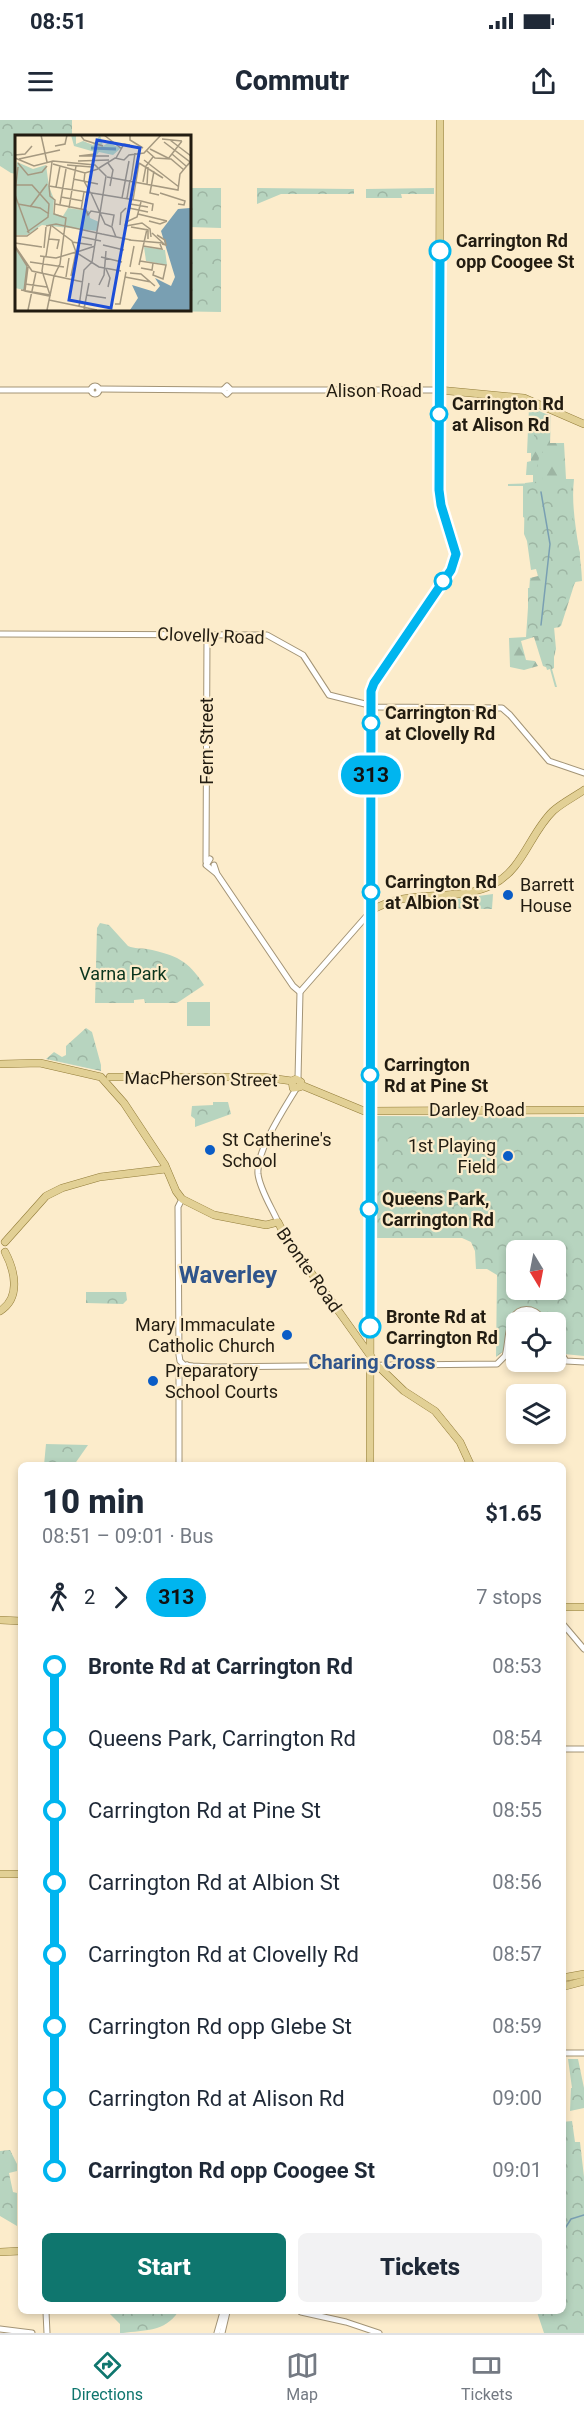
<!DOCTYPE html>
<meta charset="utf-8">
<style>
:root{--surface:#fff;--page:#f2f2f3;--text:#1f2937;--muted:#747a83;--line:#e0e1e3;--accent:#0f766e}
body{margin:0;font-family:Roboto,sans-serif;background:var(--page);color:var(--text);height:100vh;display:flex;flex-direction:column;font-size:22px;white-space:nowrap}
*{box-sizing:border-box;margin:0}
p{font-size:20px;color:var(--muted)}
.icon{flex:none;width:33px;height:33px;fill:none;stroke:currentColor;stroke-width:2;stroke-linecap:round;stroke-linejoin:round}
.map{position:relative;flex:1;overflow:hidden}
.sheet{position:absolute;left:18px;top:1342px;width:548px;height:852px;display:flex;flex-direction:column;background:var(--surface);border-radius:9px;box-shadow:0 3px 9px #0003}
.sheet>*{flex:none}
.badge{padding:0 12px;border-radius:20px;font-size:21px;line-height:39px}
.needle{width:39px;rotate:170deg}
.controls{position:absolute;left:506px;top:1120px;display:grid;gap:12px}
.controls a{display:grid;place-items:center;width:60px;height:60px;border-radius:9px;background:var(--surface);box-shadow:0 3px 9px #0003;font-size:30px}
.map>.badge{position:absolute;translate:-50% -50%;box-shadow:0 0 0 3px #fff}
.legs{display:flex;align-items:center;gap:9px;height:66px;padding:0 24px;font-size:20px}
.legs p{margin-inline-start:auto}
.headline{display:flex;align-items:center;justify-content:space-between;height:102px;padding:0 24px}
h1{font-size:33px;font-weight:800;line-height:45px}
.button{display:flex;gap:12px;margin-top:auto;padding:12px 24px}
.button a{flex:1;height:69px;border-radius:9px;background:var(--accent);color:#fff;font-size:24px;font-weight:800;line-height:69px;text-align:center}
.button a+a{background:var(--page);color:var(--text)}
ul{padding:0 24px;list-style:none}
li{display:flex;align-items:center;gap:21px;height:72px;font-size:22px}
li i{display:grid;place-items:center;width:9px;height:100%;margin:0 8px;background:currentColor}
li i::after{content:'';width:15px;height:15px;margin:-8px;border:4px solid;border-radius:50%;background:var(--surface)}
li p{margin-inline-start:auto}
li:first-child i{background:linear-gradient(#0000 50%,currentColor 0)}
li:last-child i{background:linear-gradient(currentColor 50%,#0000 0)}
.status{display:flex;justify-content:space-between;align-items:center;height:42px;padding:0 30px;background:var(--surface);direction:ltr}
.status svg{height:16px;fill:currentColor}
header{display:flex;justify-content:space-between;align-items:center;height:78px;padding:0 24px;background:var(--surface);font-size:27px;font-weight:800}
.dock{display:flex;justify-content:space-around;align-items:center;height:84px;border-top:2px solid var(--line);background:var(--surface);font-size:16px;color:var(--muted)}
.dock a{display:grid;justify-items:center;gap:3px}
.dock .active{color:var(--accent)}
.map>svg:first-child{display:block}
</style>
<div class="status"><b>08:51</b><svg viewBox="0 0 49 12"><path d="M0 12V9h3v3zM5 12V6h3v6zM10 12V3h3v9zM15 12V0h3v12zM26 1h20v11H26zM47 4h2v5h-2z"/></svg></div>
<header><svg class="icon" aria-label="menu" viewBox="0 0 24 24"><path d="M4 6h16M4 12h16M4 18h16"/></svg>Commutr<svg class="icon" aria-label="share" viewBox="0 0 24 24"><path d="M12 15V3M7 8l5-5 5 5M5 13v7h14v-7"/></svg></header>
<div class="map">
<svg width="584" height="2213" viewBox="0 0 584 2213">
<defs>
<pattern id="forest-firs" width="22" height="20" patternUnits="userSpaceOnUse" patternTransform="scale(1.5)"><rect width="22" height="20" fill="#b7d4bf"/><path d="M5 1l3.5 6h-7zM16 11l3.5 6h-7z" fill="#9db5a3"/></pattern>
<pattern id="park-crowns" width="20" height="18" patternUnits="userSpaceOnUse" patternTransform="scale(1.5)"><rect width="20" height="18" fill="#b7d4bf"/><path d="M2 6a3 3 0 1 1 6 0M12 15a3 3 0 1 1 6 0" fill="none" stroke="#9db5a3"/></pattern>
</defs>
<rect width="100%" height="100%" fill="#fceccb"/>
<!-- grass -->
<rect fill="#b7d4bf" x="187" y="882" width="23" height="24"/>
<!-- forest -->
<path fill="url(#forest-firs)" d="M529,287L551,296L550,323H564L566,359H574C570,394 581,427 582,461L575,462L561,506L554,507L556,529L551,549L543,546L534,517L521,521L526,540L535,541L538,546L524,550L510,547L509,518L526,517L530,458L538,456L536,449L531,450L527,421L524,414L525,363L533,362V355H526L527,342L531,341V333H527Z"/>
<!-- park -->
<g fill="url(#park-crowns)" fill-rule="evenodd">
<polygon points="0,0 72,0 72,16 16,16 16,54 11,53 0,46"/>
<polygon points="189,68 221,68 221,108 189,107"/>
<polygon points="257,68 354,69 354,74 281,74 257,84"/>
<polygon points="434,68 434,74 401,74 402,78 366,78 366,69"/>
<polygon points="189,119 221,119 221,192 161,191 161,189 189,189"/>
<polygon points="531,288 538,290 538,317 544,337 542,360 573,360 569,384 580,433 579,456 565,480 560,507 554,508 554,548 552,549 557,567 555,567 550,549 547,550 538,516 528,516 528,468 546,468 545,444 532,444 525,398 523,397 523,366 508,366 508,364 538,363 536,350 539,338 535,325"/>
<polygon points="493,774 492,789 409,788 411,785"/>
<path d="M100,803L109,805L128,826C135,829 141,828 147,829C176,835 188,840 204,865L177,883H145L144,879L134,880V883H95L97,808Z"/>
<polygon points="86,908 92,912 101,945 101,951 46,939 54,932 62,937 66,935 66,926"/>
<polygon points="213,982 228,982 231,994 195,1007 195,999 191,996 192,986 213,985"/>
<path d="M376,996L584,997V1236L564,1234L555,1216V1203H549C538,1187 524,1180 509,1196L504,1231L496,1237L497,1155L487,1149H476L475,1131L471,1122L462,1118H375ZM516,1131H555V1170H516Z"/>
<polygon points="86,1172 126,1172 127,1180 123,1184 86,1183"/>
<polygon points="526,1193 537,1196 543,1203 516,1203 516,1242 531,1242 530,1247 515,1247 507,1242 514,1200"/>
<polygon points="46,1324 88,1325 74,1345 44,1345"/>
<polygon points="568,1939 578,1939 584,1968 584,1988 570,1991 571,1968 572,1968"/>
<polygon points="572,2001 575,2022 580,2022 584,2057 584,2213 544,2213 537,2192 562,2192 562,2002"/>
<polygon points="10,2030 17,2044 17,2051 9,2053 13,2072 17,2073 17,2106 0,2096 0,2031"/>
<path d="M108,2192H178C165,2212 144,2210 123,2213H120V2204Z"/>
</g>
<g fill="none" stroke-linecap="round" stroke-linejoin="round">
<!-- stream -->
<g stroke="#799fb2" stroke-width="1.5">
<polyline points="541,505 550,424 541,372"/>
<polyline points="562,2113 571,2099 584,2095"/>
</g>
<!-- minor casing -->
<g stroke="#a39476" stroke-width="7">
<g id="minor">
<circle cx="95" cy="270" r="4"/>
<polyline points="99,269 223,270"/>
<polyline points="0,270 91,270"/>
<polyline points="231,270 227,266 223,270 227,274 231,270 439,270"/>
<polyline points="0,514 267,515 303,535 329,575 377,587 502,588 510,595 549,641 584,653"/>
<polyline points="210,739 206,745 216,753"/>
<polyline points="206,742 207,514"/>
<polyline points="214,745 217,754 293,866 300,872"/>
<polyline points="298,959 300,872 371,791"/>
<path d="M182,1079L178,1087L179,1235L180,1241L184,1245L193,1246L213,1247L497,1244L505,1236C510,1221 505,1185 531,1190C538,1192 542,1197 545,1203"/>
<path d="M278,1102C272,1088 260,1070 258,1054C256,1031 284,989 296,969"/>
<polyline points="555,1224 566,1241 584,1242"/>
<polyline points="179,1346 179,1256 180,1251 187,1245"/>
<polyline points="562,1503 584,1529"/>
<polyline points="562,1629 584,1629"/>
<polyline points="562,1933 584,1933"/>
<polyline points="46,2192 47,2213"/>
<polyline points="301,2192 346,2202 379,2213"/>
<polyline points="0,2209 32,2213"/>
<polyline points="217,2213 223,2192"/>
<polyline points="222,2213 227,2192"/>
</g>
</g>
<!-- major casing -->
<g stroke="#927c39" stroke-width="8">
<g id="major">
<polyline points="439,270 524,278 584,304"/>
<path d="M371,791C407,767 457,783 492,765C523,750 530,713 553,691C562,683 574,677 584,670"/>
<polyline points="0,944 40,943 101,957 124,983 165,1045 176,1071 182,1079 214,1095 266,1105 278,1102 285,1116 377,1245 404,1271 435,1291 460,1322 471,1346"/>
<polyline points="110,957 263,957 292,961 296,959 301,962 300,967 293,968 292,961"/>
<polyline points="301,965 364,991 584,990"/>
<polyline points="5,1122 46,1076 62,1068 100,1057 166,1049"/>
<path d="M0,1191C21,1178 15,1151 5,1132"/>
<polyline points="370,1346 371,571 374,563 451,450 456,434 441,385 439,370 440,0"/>
<polyline points="562,1487 584,1487"/>
<polyline points="0,1500 21,1501"/>
<polyline points="0,1754 21,1754"/>
<polyline points="562,1858 584,1854"/>
<polyline points="562,1867 584,1861"/>
<polyline points="0,2132 21,2131"/>
</g>
</g>
<!-- minor -->
<use href="#minor" stroke="#fff" stroke-width="5"/>
<!-- major -->
<use href="#major" stroke="#e2d095" stroke-width="7"/>
</g>
<g fill="none" stroke-linecap="round" stroke-linejoin="round">
<!-- line-1 casing -->
<g stroke="#fff" stroke-width="14">
<polyline id="line-1" points="370,1207 371,571 374,563 451,450 456,434 441,385 439,370 440,131"/>
</g>
<!-- line-1 -->
<use href="#line-1" stroke="#00b5ef" stroke-width="9"/>
</g>
<!-- markers -->
<g fill="#fff" stroke="#00b5ef" stroke-width="3">
<circle cx="440" cy="131" r="10"/>
<circle cx="439" cy="294" r="8"/>
<circle cx="443" cy="461" r="8"/>
<circle cx="371" cy="603" r="8"/>
<circle cx="371" cy="772" r="8"/>
<circle cx="370" cy="955" r="8"/>
<circle cx="369" cy="1089" r="8"/>
<circle cx="370" cy="1207" r="10"/>
</g>
<g fill="#0a5cc6" stroke="#fceccb" stroke-width="2">
<circle cx="508" cy="775" r="6"/>
<circle cx="210" cy="1030" r="6"/>
<circle cx="508" cy="1036" r="6"/>
<circle cx="287" cy="1215" r="6"/>
<circle cx="153" cy="1261" r="6"/>
</g>
<g text-anchor="middle" stroke-width="4.5" stroke-linejoin="round" paint-order="stroke">
<!-- stop labels -->
<g font-size="18" font-weight="bold" fill="#221c11" stroke="#fceccb" text-anchor="start">
<text x="456" y="127">Carrington Rd<tspan x="456" dy="21">opp Coogee St</tspan></text>
<text x="452" y="290">Carrington Rd<tspan x="452" dy="21">at Alison Rd</tspan></text>
<text x="385" y="599">Carrington Rd<tspan x="385" dy="21">at Clovelly Rd</tspan></text>
<text x="385" y="768">Carrington Rd<tspan x="385" dy="21">at Albion St</tspan></text>
<text x="384" y="951">Carrington<tspan x="384" dy="21">Rd at Pine St</tspan></text>
<text x="382" y="1085">Queens Park,<tspan x="382" dy="21">Carrington Rd</tspan></text>
<text x="386" y="1203">Bronte Rd at<tspan x="386" dy="21">Carrington Rd</tspan></text>
</g>
<!-- street labels -->
<g font-size="18" fill="#221c11" stroke="#fceccb">
<text x="374" y="277">Alison Road</text>
<text transform="translate(211 516) rotate(2)" y="6">Clovelly Road</text>
<text transform="translate(207 621) rotate(-90)" y="6">Fern Street</text>
<text transform="translate(201 959) rotate(1)" y="6">MacPherson Street</text>
<text x="477" y="996">Darley Road</text>
<text transform="translate(309 1150) rotate(55)" y="6">Bronte Road</text>
</g>
<!-- poi labels -->
<g font-size="18" fill="#221c11" stroke="#fceccb" text-anchor="start">
<text x="520" y="771">Barrett<tspan x="520" dy="21">House</tspan></text>
<text x="222" y="1026">St Catherine's<tspan x="222" dy="21">School</tspan></text>
<text x="496" y="1032" text-anchor="end">1st Playing<tspan x="496" dy="21">Field</tspan></text>
<text x="275" y="1211" text-anchor="end">Mary Immaculate<tspan x="275" dy="21">Catholic Church</tspan></text>
<text x="165" y="1257">Preparatory<tspan x="165" dy="21">School Courts</tspan></text>
</g>
<!-- park labels -->
<g font-size="18" fill="#09341d" stroke="#fceccb">
<text x="123" y="860">Varna Park</text>
</g>
<!-- neighbourhood labels -->
<g font-size="20" font-weight="bold" fill="#2f548b" stroke="#fceccb">
<text x="372" y="1249">Charing Cross</text>
</g>
<!-- district labels -->
<g font-size="24" font-weight="bold" fill="#2f548b" stroke="#fceccb">
<text x="228" y="1163">Waverley</text>
</g>
</g>
<!-- overview -->
<g transform="translate(15 15)">
<rect width="176" height="176" fill="#fceccb"/>
<path d="M129,112L150,115L152,130L131,126Z" fill="#b7d4bf"/>
<path d="M56,0H61V9L68,6L78,10L85,0L88,11L93,8L106,13L98,20L84,17L81,21L80,17L59,11ZM2,27L18,34L31,30L34,52L39,64L38,78L48,81L53,73L74,76L75,83L84,87L82,96L27,90L12,100H0ZM0,112L12,131L9,155L0,153Z" fill="#b7d4bf"/>
<path d="M175,73V175H107H115L123,163L117,150L140,157L145,151L140,143L156,151L160,142L146,96L163,74Z" fill="#799fb2"/>
<path fill="none" stroke="#799fb2" stroke-width="3" d="M76,13L101,14"/>
<path fill="none" stroke="#a59981" stroke-width="1.5" d="M26,0L32,27M89,0L107,14M115,0V5L128,13M66,1L69,5L88,11M147,4L167,6M155,5L176,21M149,7L175,27L173,30M40,11L50,9L52,0M135,14L153,23M132,16L140,23L156,24L169,35M80,19L64,21H94M157,19L171,31M0,20L10,19L17,11M0,23L19,31L38,26L80,30L91,41L77,127L69,135L64,172M101,23L109,9L115,10M4,24L45,15M153,24L167,6M129,25L164,52M63,26L94,25M3,28L13,40L27,37L32,31M93,28L98,35L95,51M124,28L148,43M38,29L70,38L83,34M52,30L77,32M84,33L100,23L109,25L114,20L129,18L146,0M139,36L135,58L144,60M70,37L69,46L75,57M92,42L163,55L165,39L175,27M58,44L83,49M116,45L120,18M128,47L131,31L138,22M0,50H17L34,69L33,82L12,97M132,50L133,32M34,51L126,66M34,51L37,27M41,52L45,31M0,57L3,32M76,58L90,89L97,92L101,102M145,58L170,66L169,70L163,69M0,60L14,98M46,62L68,66M107,63L114,26M112,63L115,45M118,65L124,28M126,66L138,69L137,76M3,69L25,73L34,79M40,69L71,75L73,80L76,76L99,80L97,91M45,69L51,34M115,69L133,72M15,72L32,49M54,73L61,31M114,73L133,77M66,75L69,57M123,79L152,86M112,84L116,65M134,86L145,89L152,86M105,90L106,78L111,73M31,91L41,89L87,99M37,91L57,106L61,117L56,141M110,91L111,87L122,82L126,67M111,91L127,88L135,94L136,102M116,92L133,95V104M87,99L116,105M142,100L150,105L151,110L147,109M0,101H12L23,93M67,102L86,106M34,104L44,105L42,114M114,105L148,108L137,98M57,107L77,110M0,108L27,112M88,110L109,115M0,111L17,136L68,147M128,111L147,114L145,109M0,112L12,131L9,156L34,161M29,113L31,92M59,118L80,111M62,118L84,132L106,136M25,121L41,123L61,117M31,121L36,90M86,122L107,127M125,126L151,130L148,144L138,140L139,136M15,127L49,132M124,130L132,94M115,132L119,111M126,133L137,135L138,128M91,134L95,143L93,152M115,138L126,139L140,151M51,142L54,123M110,142L136,147M10,149L32,152M84,150L89,140L91,116M6,155L35,160L27,136L29,122M10,156L13,132M71,160L91,163M34,165L82,175M100,169H105L111,137M69,174L74,148M13,175L21,137M32,175L39,141L45,129L51,83L39,79L40,65L35,61L34,51"/>
<path fill="#1d4ed8" fill-opacity="0.15" stroke="#1d4ed8" stroke-width="3" d="M82,5L125,13L96,173L54,165Z"/>
<rect width="176" height="176" fill="none" stroke="#221c11" stroke-width="3"/>
</g>
</svg>
<div class="controls">
<a><svg class="needle" viewBox="-14 -14 28 28"><path d="M0-13l5 13h-10z" fill="#e53935"/><path d="M0 13l5-13h-10z" fill="#747a83"/></svg></a>
<a><svg class="icon" aria-label="locate" viewBox="0 0 24 24"><circle cx="12" cy="12" r="6"/><path d="M12 2v4M12 18v4M2 12h4M18 12h4"/></svg></a>
<a><svg class="icon" aria-label="layers" viewBox="0 0 24 24"><path d="M12 4l9 5-9 5-9-5zM3 14l9 5 9-5"/></svg></a>
</div>
<b class="badge" style="left:371px;top:655px;background:#00b5ef;color:#111">313</b>
<section class="sheet">
<div class="headline"><div><h1>10 min</h1><p>08:51 – 09:01 · Bus</p></div><b>$1.65</b></div>
<div class="legs"><svg class="icon" aria-label="walk" viewBox="0 0 24 24"><circle cx="13" cy="4" r="2"/><path d="M13 8l-2 6 4 7M11 14l-3 7M7 12l3-4h3l4 4"/></svg>2<svg class="icon" aria-label="forward" viewBox="0 0 24 24"><path d="M9 5l7 7-7 7"/></svg><b class="badge" style="background:#00b5ef;color:#111">313</b><p>7 stops</p></div>
<ul>
<li><i style="color:#00b5ef"></i><b>Bronte Rd at Carrington Rd</b><p>08:53</p></li>
<li><i style="color:#00b5ef"></i><span>Queens Park, Carrington Rd</span><p>08:54</p></li>
<li><i style="color:#00b5ef"></i><span>Carrington Rd at Pine St</span><p>08:55</p></li>
<li><i style="color:#00b5ef"></i><span>Carrington Rd at Albion St</span><p>08:56</p></li>
<li><i style="color:#00b5ef"></i><span>Carrington Rd at Clovelly Rd</span><p>08:57</p></li>
<li><i style="color:#00b5ef"></i><span>Carrington Rd opp Glebe St</span><p>08:59</p></li>
<li><i style="color:#00b5ef"></i><span>Carrington Rd at Alison Rd</span><p>09:00</p></li>
<li><i style="color:#00b5ef"></i><b>Carrington Rd opp Coogee St</b><p>09:01</p></li>
</ul>
<div class="button"><a>Start</a><a>Tickets</a></div>
</section>
</div>
<nav class="dock">
<a class="active"><svg class="icon" aria-label="directions" viewBox="0 0 24 24"><path d="M12 3l9 9-9 9-9-9zM9 14v-3h6M13 9l2 2-2 2"/></svg>Directions</a>
<a><svg class="icon" aria-label="map" viewBox="0 0 24 24"><path d="M3 6l6-2 6 2 6-2v14l-6 2-6-2-6 2zM9 4v14M15 6v14"/></svg>Map</a>
<a><svg class="icon" aria-label="tickets" viewBox="0 0 24 24"><path d="M3 7h18v10H3zM15 7v10"/></svg>Tickets</a>
</nav>
